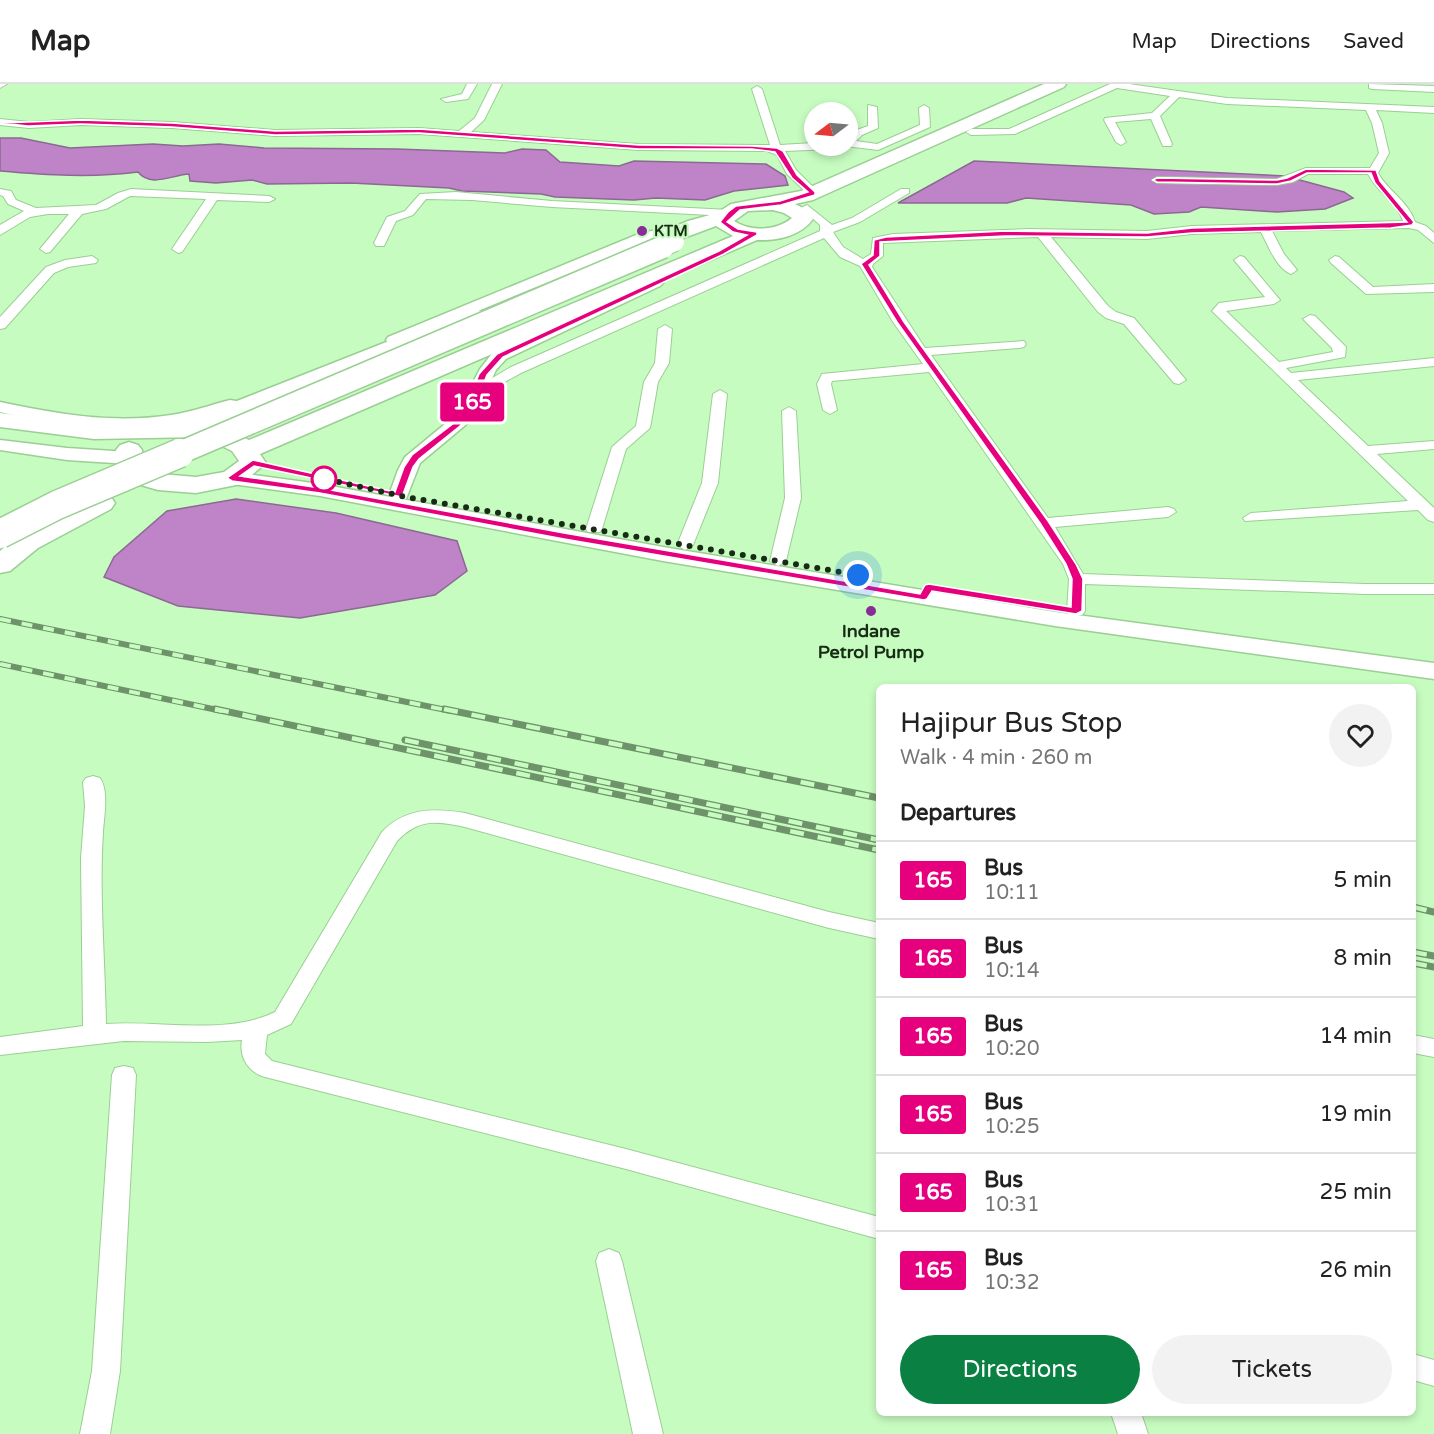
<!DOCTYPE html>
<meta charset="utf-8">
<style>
:root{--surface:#fff;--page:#f2f2f2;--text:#222;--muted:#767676;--line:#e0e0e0;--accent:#0b8043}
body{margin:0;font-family:"Varela Round",sans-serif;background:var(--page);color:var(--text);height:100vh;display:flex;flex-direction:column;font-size:22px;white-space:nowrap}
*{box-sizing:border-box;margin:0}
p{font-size:20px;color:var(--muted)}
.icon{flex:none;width:33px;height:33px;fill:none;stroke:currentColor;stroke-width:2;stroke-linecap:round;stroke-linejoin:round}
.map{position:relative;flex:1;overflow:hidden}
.drawer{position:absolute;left:876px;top:600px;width:540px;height:732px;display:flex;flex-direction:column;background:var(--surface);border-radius:9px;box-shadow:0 3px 9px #0003}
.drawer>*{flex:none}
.badge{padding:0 12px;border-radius:4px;font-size:21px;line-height:39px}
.needle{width:39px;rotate:254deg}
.buttons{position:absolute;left:804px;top:18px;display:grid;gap:12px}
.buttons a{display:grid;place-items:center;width:54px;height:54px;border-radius:50%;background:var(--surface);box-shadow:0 3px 9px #0003;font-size:30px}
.you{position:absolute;width:30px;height:30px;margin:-15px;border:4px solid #fff;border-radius:50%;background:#1a73e8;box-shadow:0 0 0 9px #1a73e833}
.map>.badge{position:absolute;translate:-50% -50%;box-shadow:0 0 0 3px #fff}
h2{padding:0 24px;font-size:22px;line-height:54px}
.round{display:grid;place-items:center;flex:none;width:63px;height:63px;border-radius:32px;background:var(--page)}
.overview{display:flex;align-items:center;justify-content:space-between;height:102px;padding:0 24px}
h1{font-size:28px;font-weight:600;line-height:45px}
.primary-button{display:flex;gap:12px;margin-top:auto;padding:12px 24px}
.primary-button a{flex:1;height:69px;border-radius:36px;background:var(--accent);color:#fff;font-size:24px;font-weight:600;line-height:69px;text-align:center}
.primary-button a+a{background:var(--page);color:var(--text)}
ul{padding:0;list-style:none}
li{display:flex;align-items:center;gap:18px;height:78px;padding:0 24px;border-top:2px solid var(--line)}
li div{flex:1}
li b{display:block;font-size:22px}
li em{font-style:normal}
li .badge{min-width:66px;font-weight:700;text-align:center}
header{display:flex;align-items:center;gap:36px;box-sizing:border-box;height:84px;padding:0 30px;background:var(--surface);border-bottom:2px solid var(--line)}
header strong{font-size:28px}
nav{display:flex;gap:33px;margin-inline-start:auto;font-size:21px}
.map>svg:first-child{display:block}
</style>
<header>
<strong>Map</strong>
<nav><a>Map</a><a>Directions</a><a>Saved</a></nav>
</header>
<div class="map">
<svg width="1434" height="1350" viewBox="0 0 1434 1350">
<rect width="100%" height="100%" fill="#c7fcc0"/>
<!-- water -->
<g fill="#be84c7" stroke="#8c6992" stroke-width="1.5">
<path d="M0,54H21L70,64L153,60L183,62L219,60L264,64L397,65L505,69L522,65L546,66L560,78L619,82L634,77L766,80L785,92L788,101L734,107L705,116L656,114L634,116L555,113L541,110L462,107L449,104L351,99L267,100L252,96L216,99L190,97L189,90C172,91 151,104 138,88C91,94 47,91 0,87Z"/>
<polygon points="974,77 1285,92 1344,108 1353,114 1325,125 1277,128 1201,123 1189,128 1154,130 1131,121 1026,114 1007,119 898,119"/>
<polygon points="236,415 336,429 457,457 467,487 435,511 300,534 178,522 104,493 114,473 167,427"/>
</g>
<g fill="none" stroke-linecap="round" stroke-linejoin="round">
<!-- minor casing -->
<g stroke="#9bce94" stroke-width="2">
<g id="minor">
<polygon points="0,0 7,0 0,4"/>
<polygon points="467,0 477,0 468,15 446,18 441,15 462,10"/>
<polygon points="492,0 502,0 484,36 471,48 639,60 770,61 752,5 757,2 762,5 780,61 814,59 814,62 838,62 833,65 785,67 796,86 819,109 813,112 809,111 787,90 777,71 767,67 639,66 419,50 275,52 172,44 81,41 29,44 0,41 0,35 29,38 81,35 172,38 275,46 419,44 459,47 475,34"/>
<path d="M1110,0H1129L1227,14L1434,23V29L1376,26L1382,39L1389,69L1378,89C1388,107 1409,118 1415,138L1426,142L1434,149V159L1418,146L1409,144L1272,147L1284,170L1297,186L1291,190C1276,184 1268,161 1261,148L1192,150L1147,155L1051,153L1108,222L1116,228L1134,234L1186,296L1179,300L1174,299L1124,240L1106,234L1098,228L1038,153L883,159V172L873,180L872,183L925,264L1024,257L1026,260L1024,263L1019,264L931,271L1048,434L1168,423L1174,425L1176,428L1168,433L1055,443L1083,490L1365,500H1434V510H1365L1085,500V527L1082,531H1070L1067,527L1069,495L1063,480L929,288L832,297L831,300L837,326L830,330L823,326L817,300L822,290L923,280L893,238L860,182L840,173L824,154L521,289L481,311H471L469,308L511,283L820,147V141L801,124L807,121L832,141L852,134L901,105H909V109L860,138L833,148L843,163L863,175L871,170L873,154L893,150L1029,145L1147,147L1192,142L1403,137C1397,118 1377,108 1368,90H1308L1293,98L1277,101L1157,99L1152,96L1157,93L1277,95L1306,84H1370L1379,69L1372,39L1366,26L1227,20L1179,13L1160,32L1172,60L1171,62H1163L1151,35L1115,38L1126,58L1121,61L1116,58L1104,36L1105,34L1152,29L1170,12L1117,4L1015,50L971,51L966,48L971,45H1009Z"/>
<polygon points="1369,0 1434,2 1434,8 1372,5 1369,4"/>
<polygon points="868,21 877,23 878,44 862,51 856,57 877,60 920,41 919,24 924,21 929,24 930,43 878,66 845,62 848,62 848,54 854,47 868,42"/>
<polygon points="0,105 11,107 16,116 36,124 96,121 118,109 131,105 269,112 275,115 269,118 217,116 182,168 178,169 172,165 206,115 130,112 106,125 82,130 50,168 46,169 40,165 69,130 48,130 30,133 0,151 0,141 24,127 8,120 3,112 0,111"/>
<polygon points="456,108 552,117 730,126 736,129 730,132 552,123 472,116 426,115 413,131 396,137 384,162 376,162 374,159 387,133 405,127 420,110"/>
<polygon points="92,172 98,176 96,179 68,183 54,189 5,244 0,245 0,233 46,183 65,176"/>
<polygon points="1240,172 1244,173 1280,216 1274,220 1226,227 1279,278 1333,268 1332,264 1303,235 1310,231 1315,232 1346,263 1345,273 1286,284 1291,289 1434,274 1434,282 1298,296 1368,362 1434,357 1434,365 1377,370 1434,424 1434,438 1428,436 1418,426 1245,437 1243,434 1251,429 1408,417 1212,227 1219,219 1265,213 1234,176"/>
<polygon points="1335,172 1339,173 1373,203 1434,200 1434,208 1366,210 1331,179 1329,176"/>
<polygon points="665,241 672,245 669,279 658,298 650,344 626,365 602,445 600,448 588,448 586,445 612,363 636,342 644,298 655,279 658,245"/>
<polygon points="720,306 727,310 718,399 693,461 685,466 677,461 702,399 713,310"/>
<polygon points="789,323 796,327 801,414 786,477 778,482 770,477 785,414 782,327"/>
<path d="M93,692L100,694C109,707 104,732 103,748C99,811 105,876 106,940C159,936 227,952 275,928L382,748C405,724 433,724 465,729L829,828L879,839V855L829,844L465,743C436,737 419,734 397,757L291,940L267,951L265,970L272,977L626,1065L879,1133V1155L626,1085L265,993C248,988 239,973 242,956L207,958L124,957L0,971V953L83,942L81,774L85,722L83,698L86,694Z"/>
<polygon points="1413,951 1434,955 1434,973 1413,969"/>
<polygon points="124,982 133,984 136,991 120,1287 110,1350 80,1350 92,1287 112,991 115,984"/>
<polygon points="609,1165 619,1169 622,1177 663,1350 633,1350 596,1177 599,1169"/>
<polygon points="1413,1270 1434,1276 1434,1302 1413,1296"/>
<polygon points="1111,1329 1141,1329 1148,1350 1118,1350"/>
</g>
</g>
<!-- tertiary casing -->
<g stroke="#9bce94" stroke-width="3">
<g id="tertiary">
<polygon points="689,140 694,141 696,144 694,147 650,156 400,259 388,259 386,256 388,253 641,149"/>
<polygon points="655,194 663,199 660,202 506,275 496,286 481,319 469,338 420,379 406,415 392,415 389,411 398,386 405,373 456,331 480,285 494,267"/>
<path d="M230,316L236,317L239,321L236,325C150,353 87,348 0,328V318C57,330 113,340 171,331C192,328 210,321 230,316Z"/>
<polygon points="0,356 67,364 129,368 136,370 138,374 136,378 129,380 67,376 0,366"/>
</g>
</g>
<!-- secondary casing -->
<g stroke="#9bce94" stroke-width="3">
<polygon id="secondary" points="232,388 320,400 663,463 1055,528 1434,579 1434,595 1055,542 663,477 320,412 224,399 221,394 224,389"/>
</g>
<!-- trunk casing -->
<g stroke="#9bce94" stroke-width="3">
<g id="trunk">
<path d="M1044,0H1066L1064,3L813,116L795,120L805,125L813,135C801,152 777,157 757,156L260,370L266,379L241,400L196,409L158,406L134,399L117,381L116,366L120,361L129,358L138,361L142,366L143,379L152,387L161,390L196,393L224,388L239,377L232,367L203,353L94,355L0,343V329L94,341L186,337L465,227L473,225L481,227L484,232L481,237L218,341L249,356L733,152L716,142L635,172L628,170L625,166L628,162L688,137L717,129L731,120L801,107ZM773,126L784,129L792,134C776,147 751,148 734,137L748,127Z"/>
<polygon points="102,411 111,413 115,419 111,425 38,464 10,487 0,489 0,467 18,452 93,413"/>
</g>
</g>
<!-- minor -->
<use href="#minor" fill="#fff" fill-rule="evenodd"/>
<!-- tertiary -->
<use href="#tertiary" fill="#fff" fill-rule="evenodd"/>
<!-- secondary -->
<use href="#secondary" fill="#fff" fill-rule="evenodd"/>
<!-- trunk -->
<use href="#trunk" fill="#fff" fill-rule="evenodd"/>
<!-- rail-far1 casing -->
<g stroke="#6e9269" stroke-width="6">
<g id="rail-far1">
<polyline points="0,535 451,627"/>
<polyline points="0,580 222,627"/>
</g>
</g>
<!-- rail casing -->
<g stroke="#6e9269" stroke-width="7">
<g id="rail">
<polyline points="215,625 879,766"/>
<polyline points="444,625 879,714"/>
<polyline points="405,656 879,756"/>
<polyline points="1413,823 1434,828"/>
<polyline points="1413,868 1434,872"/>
<polyline points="1413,879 1434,883"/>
</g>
</g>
<!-- rail-far1 -->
<use href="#rail-far1" stroke="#c7fcc0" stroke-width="4" stroke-dasharray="11" stroke-linecap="butt"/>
<!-- rail -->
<use href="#rail" stroke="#c7fcc0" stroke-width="4.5" stroke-dasharray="14" stroke-linecap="butt"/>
<!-- trunk-bridge-far2 casing -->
<g stroke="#9bce94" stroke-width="20" stroke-linecap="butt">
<polyline id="trunk-bridge-far2" points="659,165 675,158"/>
</g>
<!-- trunk-bridge-far1 casing -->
<g stroke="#9bce94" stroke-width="25" stroke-linecap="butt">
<polyline id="trunk-bridge-far1" points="177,370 663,163"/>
</g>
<!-- trunk-bridge casing -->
<g stroke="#9bce94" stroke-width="31" stroke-linecap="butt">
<polyline id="trunk-bridge" points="0,450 57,421 180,369"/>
</g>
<!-- trunk-bridge-far2 -->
<use href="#trunk-bridge-far2" stroke="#fff" stroke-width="18"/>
<!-- trunk-bridge-far1 -->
<use href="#trunk-bridge-far1" stroke="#fff" stroke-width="22"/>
<!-- trunk-bridge -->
<use href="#trunk-bridge" stroke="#fff" stroke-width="28"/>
</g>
<!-- line -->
<polygon fill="#e6007e" stroke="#fff" stroke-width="1.5" points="81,36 172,39 275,47 419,45 639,61 752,62 777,64 783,67 797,91 815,108 815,111 781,121 740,126 727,138 738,145 757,148 757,151 724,170 503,273 487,291 473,326 460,342 419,375 413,383 402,413 254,382 240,392 320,404 564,449 920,510 925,501 929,500 1071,523 1072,495 1066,480 1040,439 897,238 861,180 873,171 874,156 886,153 1005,147 1147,149 1192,144 1407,138 1375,99 1371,89 1307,89 1291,97 1277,100 1157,98 1153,96 1157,94 1277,96 1287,94 1306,85 1376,86 1380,97 1414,138 1412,141 1391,144 1192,149 1147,153 1005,152 880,158 880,172 869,181 904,238 1048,437 1076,480 1083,495 1082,527 1076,530 932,507 927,515 924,516 564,455 320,409 232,397 227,394 253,376 395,408 404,383 412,371 454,339 465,326 479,290 497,270 719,167 747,151 733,148 720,138 728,128 736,122 780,117 808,108 792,94 775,68 752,65 639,65 419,49 275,51 172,43 81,40 28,42 0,39"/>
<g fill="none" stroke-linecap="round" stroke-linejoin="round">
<!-- walk -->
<polyline stroke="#172b15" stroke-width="6" stroke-dasharray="0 10.8" points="324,395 321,394 406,413 858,491"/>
</g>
<!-- markers -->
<g fill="#882c97" stroke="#c7fcc0" stroke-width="2">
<circle cx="642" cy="147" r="6"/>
<circle cx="871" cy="527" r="6"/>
</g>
<circle fill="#fff" stroke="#e6007e" stroke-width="3" cx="324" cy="395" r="12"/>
<g text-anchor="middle" stroke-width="4.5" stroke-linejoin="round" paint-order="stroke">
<!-- far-poi labels -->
<g font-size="15" font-weight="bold" fill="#172b15" stroke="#c7fcc0" text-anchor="start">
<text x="654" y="152">KTM</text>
</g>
<!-- poi labels -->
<g font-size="18" font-weight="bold" fill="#172b15" stroke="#c7fcc0">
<text x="871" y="553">Indane<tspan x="871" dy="21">Petrol Pump</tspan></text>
</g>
</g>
</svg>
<div class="buttons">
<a><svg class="needle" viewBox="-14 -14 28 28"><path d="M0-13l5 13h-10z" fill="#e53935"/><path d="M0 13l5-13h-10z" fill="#767676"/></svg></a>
</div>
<div class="you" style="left:858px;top:491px"></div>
<b class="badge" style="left:472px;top:318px;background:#e6007e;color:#fff">165</b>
<section class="drawer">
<div class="overview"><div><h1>Hajipur Bus Stop</h1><p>Walk · 4 min · 260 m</p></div><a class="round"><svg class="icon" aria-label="heart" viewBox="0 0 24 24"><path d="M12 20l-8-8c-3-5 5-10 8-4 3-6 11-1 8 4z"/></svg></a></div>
<h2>Departures</h2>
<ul>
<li><span class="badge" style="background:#e6007e;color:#fff">165</span><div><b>Bus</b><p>10:11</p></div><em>5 min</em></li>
<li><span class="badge" style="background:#e6007e;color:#fff">165</span><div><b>Bus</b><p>10:14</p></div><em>8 min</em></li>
<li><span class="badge" style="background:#e6007e;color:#fff">165</span><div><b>Bus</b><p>10:20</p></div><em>14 min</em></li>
<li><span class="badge" style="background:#e6007e;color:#fff">165</span><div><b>Bus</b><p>10:25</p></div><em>19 min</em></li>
<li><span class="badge" style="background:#e6007e;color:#fff">165</span><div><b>Bus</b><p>10:31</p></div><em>25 min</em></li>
<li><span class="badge" style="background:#e6007e;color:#fff">165</span><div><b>Bus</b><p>10:32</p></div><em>26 min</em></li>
</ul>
<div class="primary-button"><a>Directions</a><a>Tickets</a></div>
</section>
</div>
